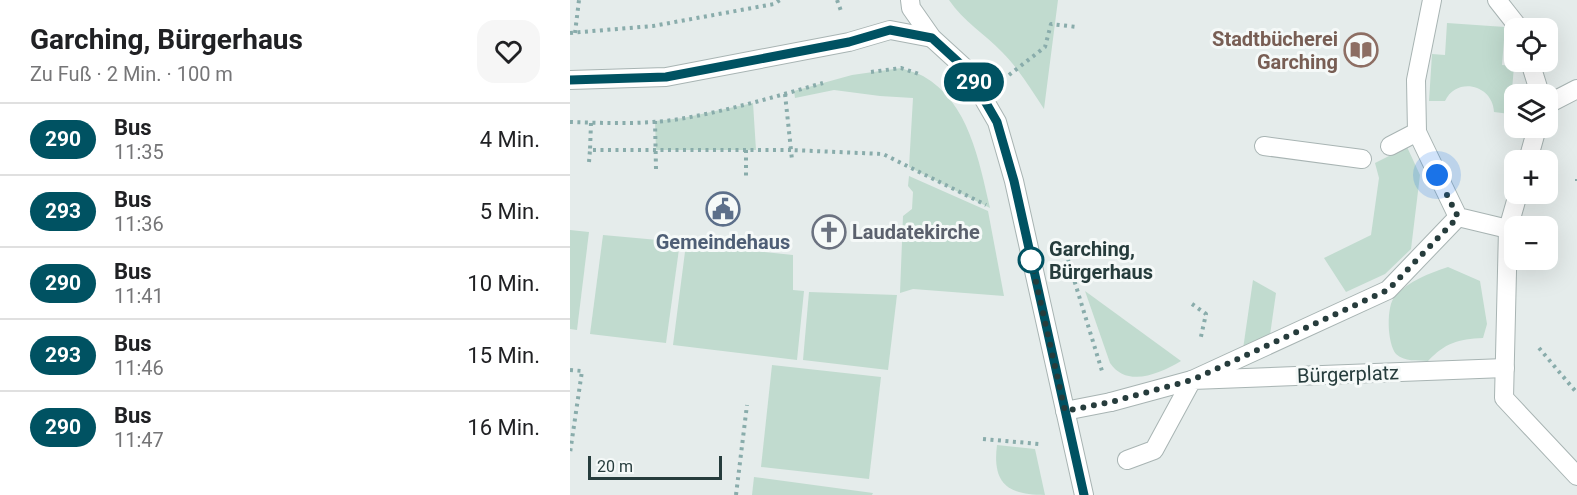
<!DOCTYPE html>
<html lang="de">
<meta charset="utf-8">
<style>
:root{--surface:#fff;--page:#f6f6f6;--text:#202124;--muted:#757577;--line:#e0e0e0}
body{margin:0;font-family:Roboto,sans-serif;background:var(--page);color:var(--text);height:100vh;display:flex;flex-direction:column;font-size:22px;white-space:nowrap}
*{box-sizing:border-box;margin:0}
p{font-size:20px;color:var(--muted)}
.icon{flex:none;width:33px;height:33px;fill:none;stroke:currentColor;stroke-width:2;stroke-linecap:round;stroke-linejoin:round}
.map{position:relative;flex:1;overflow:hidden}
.panel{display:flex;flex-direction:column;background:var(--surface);width:570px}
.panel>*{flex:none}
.badge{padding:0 12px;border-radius:20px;font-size:21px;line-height:39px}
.buttons{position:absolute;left:934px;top:18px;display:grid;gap:12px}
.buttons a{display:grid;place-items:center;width:54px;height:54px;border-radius:12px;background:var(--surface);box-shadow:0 6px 24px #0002;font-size:30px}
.scale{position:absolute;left:18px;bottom:15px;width:134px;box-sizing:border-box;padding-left:6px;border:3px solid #263c3c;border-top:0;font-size:16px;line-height:21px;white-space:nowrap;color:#263c3c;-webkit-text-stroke:4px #f5f9f8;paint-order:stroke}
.you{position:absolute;width:30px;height:30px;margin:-15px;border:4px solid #fff;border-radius:50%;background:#1a73e8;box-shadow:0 0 0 9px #1a73e833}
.map>.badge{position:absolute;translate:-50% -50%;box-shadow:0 0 0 3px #fff}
.round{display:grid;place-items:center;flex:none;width:63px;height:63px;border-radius:18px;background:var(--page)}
.overview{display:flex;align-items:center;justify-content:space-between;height:102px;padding:0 30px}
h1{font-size:28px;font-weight:700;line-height:45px}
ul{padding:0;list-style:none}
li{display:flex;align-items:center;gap:18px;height:72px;padding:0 30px;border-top:2px solid var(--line)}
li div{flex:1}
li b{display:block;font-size:22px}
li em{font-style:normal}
li .badge{min-width:66px;font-weight:700;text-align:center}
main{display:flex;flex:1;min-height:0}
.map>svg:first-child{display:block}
</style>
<main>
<section class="panel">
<div class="overview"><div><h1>Garching, Bürgerhaus</h1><p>Zu Fuß · 2 Min. · 100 m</p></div><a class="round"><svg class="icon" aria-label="heart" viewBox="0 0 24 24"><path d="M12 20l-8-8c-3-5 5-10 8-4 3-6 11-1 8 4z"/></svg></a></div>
<ul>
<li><span class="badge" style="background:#005262;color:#fff">290</span><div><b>Bus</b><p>11:35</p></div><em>4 Min.</em></li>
<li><span class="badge" style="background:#005262;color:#fff">293</span><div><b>Bus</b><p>11:36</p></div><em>5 Min.</em></li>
<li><span class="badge" style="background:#005262;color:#fff">290</span><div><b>Bus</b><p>11:41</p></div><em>10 Min.</em></li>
<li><span class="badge" style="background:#005262;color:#fff">293</span><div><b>Bus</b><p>11:46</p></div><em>15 Min.</em></li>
<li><span class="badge" style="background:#005262;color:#fff">290</span><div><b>Bus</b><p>11:47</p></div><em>16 Min.</em></li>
</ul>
</section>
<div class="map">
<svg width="1007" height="495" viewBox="0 0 1007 495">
<rect width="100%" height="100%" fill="#e5eceb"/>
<!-- green -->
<g fill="#c1dbcf">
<path d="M379,0H488L474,109C461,89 449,69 432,52C415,34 393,21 379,0Z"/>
<path d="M877,23L935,27L932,65L944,66L940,114L924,112C923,85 887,76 875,101H859L862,54L875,55Z"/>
<path d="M331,68C338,71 346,72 353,76C399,102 409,161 420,208L339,167L343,98L310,96L264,90L225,98L224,91L282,75Z"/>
<polygon points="183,103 186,150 86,150 85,121 113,118"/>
<polygon points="837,147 850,175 841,249 815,274 776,292 754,258 801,235 809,178 805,163"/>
<polygon points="339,176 418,211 434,296 343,289 330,293 333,216 342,209 343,192 338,186"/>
<polygon points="0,230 19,232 7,330 0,329"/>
<polygon points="33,235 110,242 96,343 20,334"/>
<polygon points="116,244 223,255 223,290 234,291 227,360 103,345"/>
<path d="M878,267L910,281L917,324L913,338C888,339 875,343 858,361C848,360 834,362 826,354C817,343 816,306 825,296C840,280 858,274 878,267Z"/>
<polygon points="683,280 706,293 700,335 673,349"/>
<path d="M515,291L611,361C589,374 557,388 540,363Z"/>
<polygon points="239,292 327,295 318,370 233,360"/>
<polygon points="202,365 311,377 299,479 191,467"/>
<path d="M427,445L465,449L475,495C438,495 422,484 427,445Z"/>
<polygon points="184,477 303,493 302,495 182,495"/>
</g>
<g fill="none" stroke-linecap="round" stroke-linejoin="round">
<!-- service casing -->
<g stroke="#a8b4b3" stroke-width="20">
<polyline id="service" points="495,411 541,402"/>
</g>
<!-- pedestrian casing -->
<g stroke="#a8b4b3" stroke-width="20">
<g id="pedestrian">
<polyline points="862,0 846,80 847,132 888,217 938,229"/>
<polyline points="927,0 949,28"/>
<polyline points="960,62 970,94"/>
<polyline points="978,104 1007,89"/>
<polyline points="694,146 792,159"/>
<polyline points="820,146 847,132"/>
<polyline points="958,160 967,128"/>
<polyline points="948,194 938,229 934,398 1007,476"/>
<polyline points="541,402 622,380 818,290 888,217"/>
<polyline points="557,460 584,450 622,380 935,368"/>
</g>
</g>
<!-- minor casing -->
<g stroke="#a8b4b3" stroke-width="20">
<g id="minor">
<polyline points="340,0 341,8 362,38 397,70 427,122 444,181 514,495"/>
<polyline points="0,80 96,77 279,42 320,30 362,38"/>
</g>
</g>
<!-- path -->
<g stroke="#89acab" stroke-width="4" stroke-dasharray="3 4.5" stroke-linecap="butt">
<polyline points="267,0 271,11"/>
<polyline points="0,33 83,26 204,4 210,0"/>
<polyline points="5,33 9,0"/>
<polyline points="301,72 331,68 352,75"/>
<polyline points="439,75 475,47 481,24 507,27"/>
<polyline points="215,94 221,150 313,154 416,205"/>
<polyline points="85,121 86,169"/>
<path d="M0,122C37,123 78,125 115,118C161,110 207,96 253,83"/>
<polyline points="21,123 20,150 221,150 222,160"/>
<polyline points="176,150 176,178"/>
<polyline points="19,162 20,150"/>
<polyline points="1007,179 1007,181"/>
<polyline points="498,260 532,371"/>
<polyline points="622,304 636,314 630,341"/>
<polyline points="969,348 1007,393"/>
<polyline points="0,370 12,371 0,453"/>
<polyline points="413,439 469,444"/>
<polyline points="166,495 177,405"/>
</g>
<!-- service -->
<use href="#service" stroke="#fff" stroke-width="18"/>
<!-- pedestrian -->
<use href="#pedestrian" stroke="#fff" stroke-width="18"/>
<!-- minor -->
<use href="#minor" stroke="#fff" stroke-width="18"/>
</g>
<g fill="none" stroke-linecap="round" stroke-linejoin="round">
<!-- line casing -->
<g stroke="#fff" stroke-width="14">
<polyline id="line" points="0,80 96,77 279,42 320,30 362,38 397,70 427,122 444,181 514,495"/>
</g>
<!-- line -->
<use href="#line" stroke="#005262" stroke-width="9"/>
<!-- walk -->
<polyline stroke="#263c3c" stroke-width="6" stroke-dasharray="0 10.8" points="461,260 460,255 495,411 541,402 622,380 818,290 888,217 867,175"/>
</g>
<!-- icons -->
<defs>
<g id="library-ring" transform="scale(1.725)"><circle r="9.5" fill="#f5f9f8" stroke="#8d6e63" stroke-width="1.5"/><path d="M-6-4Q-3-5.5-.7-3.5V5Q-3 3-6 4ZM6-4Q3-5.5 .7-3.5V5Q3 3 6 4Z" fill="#8d6e63"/></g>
<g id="civic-ring" transform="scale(1.725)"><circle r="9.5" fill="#f5f9f8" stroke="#5c6f8a" stroke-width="1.5"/><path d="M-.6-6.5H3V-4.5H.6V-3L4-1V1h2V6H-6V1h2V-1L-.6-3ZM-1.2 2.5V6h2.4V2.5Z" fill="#5c6f8a"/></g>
<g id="church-ring" transform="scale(1.725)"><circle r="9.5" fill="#f5f9f8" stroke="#6b7280" stroke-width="1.5"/><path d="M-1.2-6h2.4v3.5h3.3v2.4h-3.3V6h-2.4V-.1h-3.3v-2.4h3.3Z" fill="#6b7280"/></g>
</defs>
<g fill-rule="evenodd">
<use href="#library-ring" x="791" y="50"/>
<use href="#civic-ring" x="153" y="209"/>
<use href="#church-ring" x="259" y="232"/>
</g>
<!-- markers -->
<circle fill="#fff" stroke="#005262" stroke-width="3" cx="461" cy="260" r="12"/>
<g text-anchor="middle" stroke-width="6" stroke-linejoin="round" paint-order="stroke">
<!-- education labels -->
<g font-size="20" font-weight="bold" fill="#785e54" stroke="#f5f9f8" text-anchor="end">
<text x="768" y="46">Stadtbücherei<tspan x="768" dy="23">Garching</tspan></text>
</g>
<!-- worship labels -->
<g font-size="20" font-weight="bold" fill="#5b616d" stroke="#f5f9f8" text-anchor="start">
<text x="282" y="239">Laudatekirche</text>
</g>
<!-- service labels -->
<g font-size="20" font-weight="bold" fill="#4e5e75" stroke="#f5f9f8">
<text x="153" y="249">Gemeindehaus</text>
</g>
<!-- stop labels -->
<g font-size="20" font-weight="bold" fill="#263c3c" stroke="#f5f9f8" text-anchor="start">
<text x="479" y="256">Garching,<tspan x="479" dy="23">Bürgerhaus</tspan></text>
</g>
<!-- street labels -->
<g font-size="20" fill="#263c3c" stroke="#f5f9f8">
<text transform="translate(778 374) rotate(-2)" y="7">Bürgerplatz</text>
</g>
</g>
</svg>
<div class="buttons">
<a><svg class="icon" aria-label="locate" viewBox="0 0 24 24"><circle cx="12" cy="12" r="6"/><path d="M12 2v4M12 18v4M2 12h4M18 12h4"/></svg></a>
<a><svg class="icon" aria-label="layers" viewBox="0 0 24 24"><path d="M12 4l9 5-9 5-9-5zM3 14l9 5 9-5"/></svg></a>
<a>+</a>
<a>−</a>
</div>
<div class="scale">20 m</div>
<div class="you" style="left:867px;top:175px"></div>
<b class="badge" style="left:404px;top:82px;background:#005262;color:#fff">290</b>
</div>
</main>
